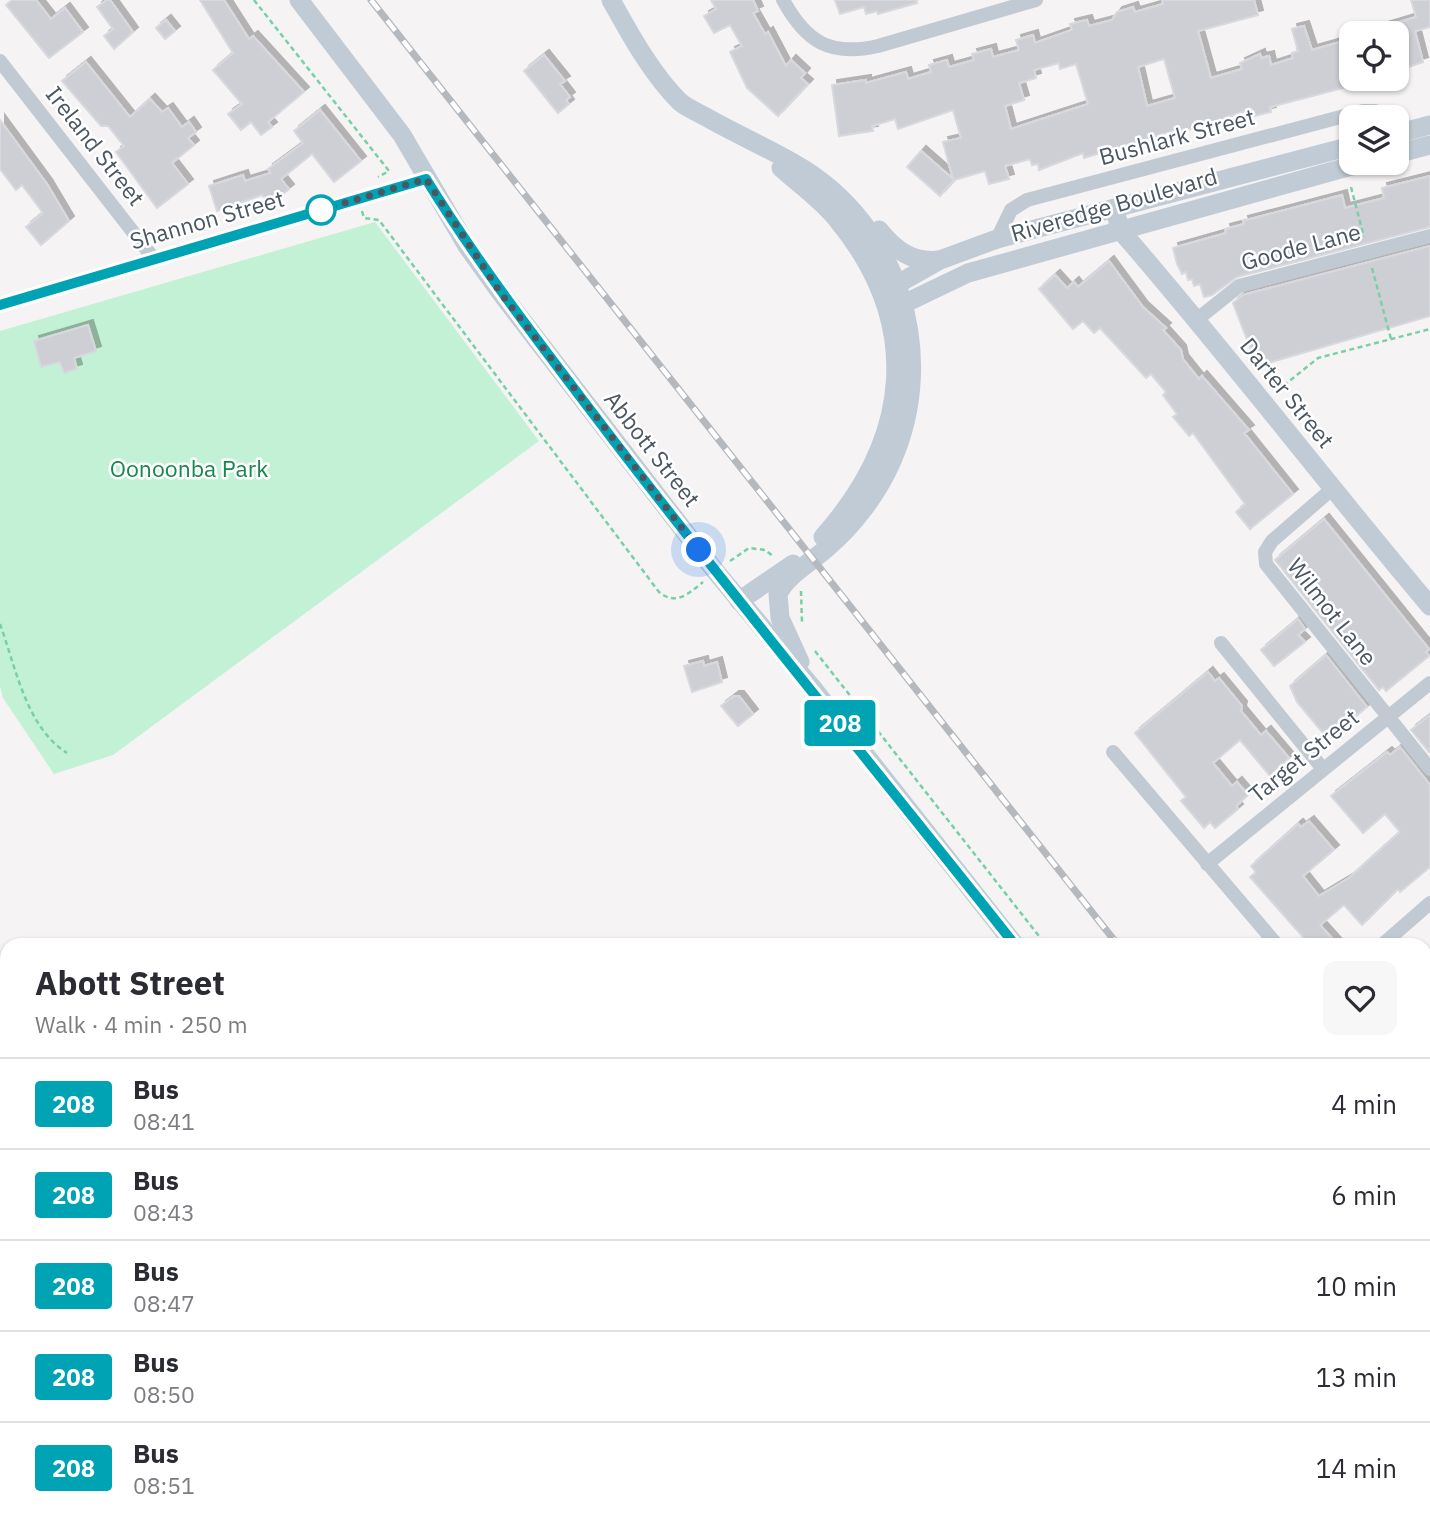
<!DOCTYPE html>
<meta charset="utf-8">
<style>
:root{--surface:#fff;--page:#f7f7f7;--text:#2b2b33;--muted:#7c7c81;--line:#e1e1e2}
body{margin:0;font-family:"IBM Plex Sans",sans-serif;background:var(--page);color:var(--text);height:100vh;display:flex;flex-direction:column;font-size:26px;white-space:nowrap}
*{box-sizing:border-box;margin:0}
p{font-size:23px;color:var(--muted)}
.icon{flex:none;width:38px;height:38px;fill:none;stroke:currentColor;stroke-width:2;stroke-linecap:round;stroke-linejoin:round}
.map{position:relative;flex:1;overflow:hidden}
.side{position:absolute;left:0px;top:938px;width:1432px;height:590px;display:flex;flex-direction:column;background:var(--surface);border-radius:21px 21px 0 0;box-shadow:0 2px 5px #0004}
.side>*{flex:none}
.badge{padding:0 14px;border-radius:5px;font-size:24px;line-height:46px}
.fabs{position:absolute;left:1339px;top:21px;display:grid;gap:14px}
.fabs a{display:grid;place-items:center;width:70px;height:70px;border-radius:14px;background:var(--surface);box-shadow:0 2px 5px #0004;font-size:35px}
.you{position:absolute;width:35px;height:35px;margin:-18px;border:5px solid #fff;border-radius:50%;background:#1a73e8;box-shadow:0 0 0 10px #1a73e833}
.map>.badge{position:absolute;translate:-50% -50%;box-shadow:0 0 0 4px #fff}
.round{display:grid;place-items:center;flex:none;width:74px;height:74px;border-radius:14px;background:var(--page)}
.overview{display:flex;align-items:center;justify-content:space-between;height:119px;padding:0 35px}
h1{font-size:33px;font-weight:700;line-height:52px}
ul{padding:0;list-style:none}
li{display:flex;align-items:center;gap:21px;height:91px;padding:0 35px;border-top:2px solid var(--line)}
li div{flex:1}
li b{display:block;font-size:26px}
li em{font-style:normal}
li .badge{min-width:77px;font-weight:700;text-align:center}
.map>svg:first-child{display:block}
</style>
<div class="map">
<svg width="1430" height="1527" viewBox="0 0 1430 1527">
<defs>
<filter id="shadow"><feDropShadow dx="5" dy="-5" stdDeviation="0" flood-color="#0004"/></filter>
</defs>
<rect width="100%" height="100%" fill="#f5f3f3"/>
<!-- green -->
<g fill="#c3f1d5">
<polygon points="375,222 539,441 113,755 54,774 3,698 0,686 0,331"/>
<polygon points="7,1479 7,1521 59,1521 50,1527 0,1527 0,1483"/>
<polygon points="874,1521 936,1521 939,1525 845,1527"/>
<polygon points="1009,1521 1212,1521 1238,1527 1047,1527"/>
</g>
<!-- building -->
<g fill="#cdcfd5" stroke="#d7d9de" stroke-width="2" fill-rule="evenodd" filter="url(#shadow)">
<polygon points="12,0 36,0 51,19 65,8 83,32 49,58 6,5"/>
<polygon points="107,0 110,0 133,32 114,49 104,36 113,29 97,7"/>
<polygon points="200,0 224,0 249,39 253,36 304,92 268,122 272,127 261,135 251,122 241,130 228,114 242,104 213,70 233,53"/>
<polygon points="711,0 753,0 758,11 753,13 765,34 768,32 786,66 791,60 805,73 801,78 808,84 778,116 747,88 730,52 742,46 730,25 714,33 704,16 716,9"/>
<polygon points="835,0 916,0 917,3 878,14 877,11 866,14 864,7 840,14"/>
<path d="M1162,0H1254L1258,15L1198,31L1211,78L1242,69L1240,63L1260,54L1261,58L1269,56L1271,65L1293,58L1292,53L1298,51L1292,29L1304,26L1312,50L1347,40L1351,53V86L1270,107L1271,112L1254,116L1252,109L1226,117L1227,121L1213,125L1212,122L1173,135L1172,131L1084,158L1083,153L1039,170L1038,164L1032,165L1030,159L1005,166L1009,179L989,184L985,171L954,180L940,196L907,167L921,151L953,179L943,142L961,138L953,110L898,129L895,119L872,126L873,131L839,136L832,85L866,80V83L906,72L908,79L931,72L929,65L947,60L949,67L974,60L972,54L991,49L993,57L1019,50L1016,40L1033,35L1035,43L1072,30L1070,24L1087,20L1089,26L1112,20L1117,12L1133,7L1135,12L1163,4ZM1164,59L1175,98L1147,106L1138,67ZM1059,63L1060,69L1076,64L1088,104L1011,129L1005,106L1024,100L1019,83L1036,78L1034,70Z"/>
<polygon points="1411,0 1430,0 1430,27 1415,31 1423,62 1396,71 1396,33 1373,33 1373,30 1416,17"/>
<polygon points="166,20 175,31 165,39 156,28"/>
<polygon points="544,55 565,81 560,84 570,97 566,100 569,104 558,113 524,71"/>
<polygon points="86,62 130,117 150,99 162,112 168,108 182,127 189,122 196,132 188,138 194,145 172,163 188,184 157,208 116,152 124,146 108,126 101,126 62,81"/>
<polygon points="320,110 361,161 334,182 312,154 281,179 289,189 271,204 262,195 217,211 209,186 243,175 245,181 271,173 268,169 303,143 294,131"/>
<polygon points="0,120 47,184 69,221 41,245 26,227 43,213 22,185 16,190 0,169"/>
<polygon points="1430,176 1430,227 1237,277 1212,295 1204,297 1200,284 1194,286 1192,279 1188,280 1186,272 1182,274 1177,264 1173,248 1226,233 1225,229 1244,224 1243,221 1342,195 1345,208 1384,198 1382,188"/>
<polygon points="1430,246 1430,316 1261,365 1258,354 1253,355 1233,303 1243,295"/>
<polygon points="1109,261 1143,307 1166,328 1163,330 1181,350 1183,359 1199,379 1202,376 1249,430 1244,433 1293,494 1250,529 1236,512 1245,504 1193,433 1189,436 1173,417 1177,414 1163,395 1166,392 1151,374 1146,378 1100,328 1094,333 1083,321 1073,329 1039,289 1055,275 1067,288 1074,282 1078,287"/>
<polygon points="88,325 96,351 74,358 77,369 64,373 60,362 41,367 34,341"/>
<polygon points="1324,519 1429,649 1426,652 1429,656 1386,691 1383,687 1379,690 1275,560"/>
<polygon points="1298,619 1305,629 1298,635 1305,642 1274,666 1261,650"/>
<polygon points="1326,655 1367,707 1334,734 1323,733 1297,702 1290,686"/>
<polygon points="703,661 704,666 717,662 722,682 692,692 684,666"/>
<polygon points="1208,672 1215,681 1219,678 1242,706 1241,711 1261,735 1266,731 1289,758 1270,776 1240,740 1213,763 1232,786 1237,782 1248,795 1236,806 1238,809 1215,828 1210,822 1204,828 1181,801 1186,797 1135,733"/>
<polygon points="734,696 739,696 753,714 738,726 721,706"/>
<polygon points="1430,715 1430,751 1429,752 1411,730"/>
<polygon points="1400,747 1430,785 1430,867 1400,892 1398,889 1362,925 1344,905 1320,925 1338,945 1310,945 1250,877 1256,872 1251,866 1298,824 1301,827 1309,821 1334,850 1303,876 1319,896 1349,878 1400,832 1385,814 1363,833 1331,796 1387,752 1390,755"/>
</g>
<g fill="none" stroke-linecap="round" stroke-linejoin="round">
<!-- path -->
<g stroke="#7ad0a6" stroke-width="2.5" stroke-dasharray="5 3.5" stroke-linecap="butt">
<polyline points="254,0 389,171 378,177"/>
<polyline points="1351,187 1364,237"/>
<path d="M362,211L364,218L379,220L659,592C676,606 688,594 703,582"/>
<polyline points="1372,268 1391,339"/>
<polyline points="1277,391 1318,358 1430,329"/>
<polyline points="730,561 749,548 765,550 773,556"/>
<polyline points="801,591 802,623"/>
<path d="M0,624C16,668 26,727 67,753"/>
<polyline points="815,651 1046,945"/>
<polyline points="1424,1426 1430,1433"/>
</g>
<!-- street -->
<g stroke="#c1cad2" stroke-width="14">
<path d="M783,0C806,42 830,57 878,46L1036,0"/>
<polyline points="0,61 154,259"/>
<polyline points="997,239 1011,210 1027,200 1363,111 1375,111 1387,117"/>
<polyline points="0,305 426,179"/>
<polyline points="1195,321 1239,286 1430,236"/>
<polyline points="1332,489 1272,541 1265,552 1266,564 1430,769"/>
<polyline points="1221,643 1323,769"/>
<polyline points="1113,752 1277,945"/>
<polyline points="1207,864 1430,683"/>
<polyline points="1382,945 1430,903"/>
</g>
<!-- secondary -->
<g stroke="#c1cbd6" stroke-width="19">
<polyline points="299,0 402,135 467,246 500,292 716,572 811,686 1015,945"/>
<path d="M611,0C630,34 651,73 679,101C686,108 698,112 706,117C736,134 766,147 795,164C899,223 940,355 891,463C877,494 854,525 828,547C812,562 788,574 778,594L780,618L800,662"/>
<polyline points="1396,134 1430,125"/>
<polyline points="1396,154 1430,145"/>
<path d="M781,168C800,185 819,198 836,218C924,324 911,438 823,537"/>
<path d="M1114,208L1121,231C1227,353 1325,482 1430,606"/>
<path d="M879,230C895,250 912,263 939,260"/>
<polyline points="887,290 940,260 997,239 1351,146"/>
<polyline points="893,309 968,273 1362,163"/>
<polyline points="739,601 793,564"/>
<polyline points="1424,1464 1430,1471"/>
</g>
<!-- rail casing -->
<g stroke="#b5b8bd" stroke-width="7">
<g id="rail">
<polyline points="371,0 1118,945"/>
<polyline points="1424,1348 1430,1355"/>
</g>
</g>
<!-- rail -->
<use href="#rail" stroke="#fff" stroke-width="4.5" stroke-dasharray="13" stroke-linecap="butt"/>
</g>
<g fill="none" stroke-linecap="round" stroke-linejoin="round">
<!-- line casing -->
<g stroke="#fff" stroke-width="16">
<path id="line" d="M0,305L426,179C484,273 551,358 617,445C747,614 883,778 1015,945"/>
</g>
<!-- line -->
<use href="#line" stroke="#00a3b4" stroke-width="10"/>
<!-- walk -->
<polyline stroke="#4a5661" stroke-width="7" stroke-dasharray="0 12.6" points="321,210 426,179 500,292 699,550"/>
</g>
<!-- markers -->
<circle fill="#fff" stroke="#00a3b4" stroke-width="3.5" cx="321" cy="210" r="14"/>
<g text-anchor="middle" stroke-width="5" stroke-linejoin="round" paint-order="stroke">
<!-- street labels -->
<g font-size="23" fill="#4a5661" stroke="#fff">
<text transform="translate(1177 137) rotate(-15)" y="8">Bushlark Street</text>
<text transform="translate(95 146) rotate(52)" y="8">Ireland Street</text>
<text transform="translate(1114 205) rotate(-16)" y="8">Riveredge Boulevard</text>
<text transform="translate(207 220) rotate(-16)" y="8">Shannon Street</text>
<text transform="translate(1301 247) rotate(-15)" y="8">Goode Lane</text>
<text transform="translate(1287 393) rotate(51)" y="8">Darter Street</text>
<text transform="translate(652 449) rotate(52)" y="8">Abbott Street</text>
<text transform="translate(1332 612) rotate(52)" y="8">Wilmot Lane</text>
<text transform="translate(1304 756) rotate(-39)" y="8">Target Street</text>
</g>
<!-- park labels -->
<g font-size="23" fill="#17864f" stroke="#fff">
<text x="189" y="477">Oonoonba Park</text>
</g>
</g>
</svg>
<div class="fabs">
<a><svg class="icon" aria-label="locate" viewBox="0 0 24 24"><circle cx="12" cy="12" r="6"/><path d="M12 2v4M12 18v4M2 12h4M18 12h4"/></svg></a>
<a><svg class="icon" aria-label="layers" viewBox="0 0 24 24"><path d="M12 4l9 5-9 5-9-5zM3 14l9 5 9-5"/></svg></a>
</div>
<div class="you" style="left:699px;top:550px"></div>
<b class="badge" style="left:840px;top:723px;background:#00a3b4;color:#fff">208</b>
<section class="side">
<div class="overview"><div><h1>Abott Street</h1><p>Walk · 4 min · 250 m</p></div><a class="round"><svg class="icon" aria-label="heart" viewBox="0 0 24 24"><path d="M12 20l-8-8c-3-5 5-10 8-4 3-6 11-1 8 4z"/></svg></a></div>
<ul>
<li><span class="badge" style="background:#00a3b4;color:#fff">208</span><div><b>Bus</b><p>08:41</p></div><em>4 min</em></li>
<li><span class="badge" style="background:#00a3b4;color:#fff">208</span><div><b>Bus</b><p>08:43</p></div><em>6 min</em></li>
<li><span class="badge" style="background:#00a3b4;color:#fff">208</span><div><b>Bus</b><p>08:47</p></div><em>10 min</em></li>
<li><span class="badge" style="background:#00a3b4;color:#fff">208</span><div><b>Bus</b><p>08:50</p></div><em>13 min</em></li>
<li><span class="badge" style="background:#00a3b4;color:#fff">208</span><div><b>Bus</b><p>08:51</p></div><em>14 min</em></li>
</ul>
</section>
</div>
